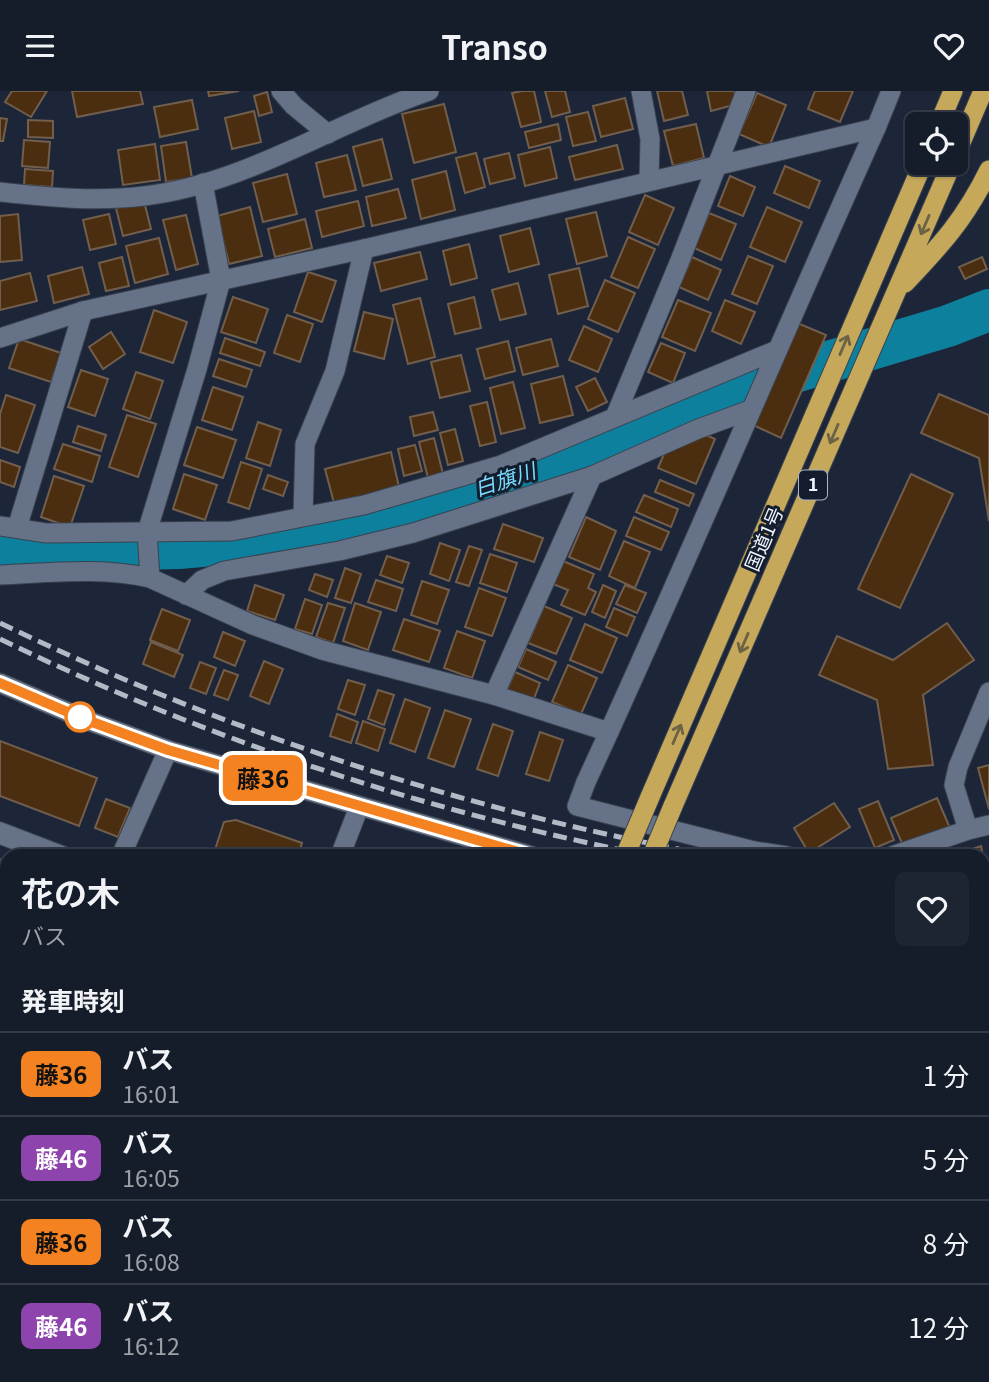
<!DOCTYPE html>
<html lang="ja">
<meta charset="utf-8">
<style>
:root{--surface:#151c2a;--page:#1e2532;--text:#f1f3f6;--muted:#9da1a8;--line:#343a47}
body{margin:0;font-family:Georgia,"Noto Sans JP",serif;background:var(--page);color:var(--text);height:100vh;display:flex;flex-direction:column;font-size:26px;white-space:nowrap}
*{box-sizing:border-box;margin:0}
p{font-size:23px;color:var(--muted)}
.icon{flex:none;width:38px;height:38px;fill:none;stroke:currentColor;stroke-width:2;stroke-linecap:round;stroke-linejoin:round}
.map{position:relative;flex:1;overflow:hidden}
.side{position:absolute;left:0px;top:758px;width:990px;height:534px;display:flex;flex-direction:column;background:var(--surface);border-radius:21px 21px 0 0;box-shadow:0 2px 5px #0004,0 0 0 2px var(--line)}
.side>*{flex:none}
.badge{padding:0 14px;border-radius:10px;font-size:24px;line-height:46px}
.buttons{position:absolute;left:905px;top:21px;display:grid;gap:14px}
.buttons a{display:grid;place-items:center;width:63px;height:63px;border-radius:10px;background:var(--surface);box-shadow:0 2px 5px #0004,0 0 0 2px var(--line);font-size:35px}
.map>.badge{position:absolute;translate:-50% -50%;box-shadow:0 0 0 4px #fff}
h2{padding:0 21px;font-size:26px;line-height:63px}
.round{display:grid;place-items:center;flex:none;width:74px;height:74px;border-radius:10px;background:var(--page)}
.headline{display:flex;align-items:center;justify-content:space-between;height:119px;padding:0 21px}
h1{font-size:33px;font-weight:700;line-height:52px}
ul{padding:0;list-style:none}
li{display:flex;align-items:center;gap:21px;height:84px;padding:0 21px;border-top:2px solid var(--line)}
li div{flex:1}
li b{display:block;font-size:26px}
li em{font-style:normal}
li .badge{min-width:77px;font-weight:700;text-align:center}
header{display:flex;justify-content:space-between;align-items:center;height:91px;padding:0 21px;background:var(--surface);font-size:32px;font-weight:700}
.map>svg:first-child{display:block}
</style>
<header><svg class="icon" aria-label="menu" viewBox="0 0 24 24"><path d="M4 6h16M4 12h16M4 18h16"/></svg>Transo<svg class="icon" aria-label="heart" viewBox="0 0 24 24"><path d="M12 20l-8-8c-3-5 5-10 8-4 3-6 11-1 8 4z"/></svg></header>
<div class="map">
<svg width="989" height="1291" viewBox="0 0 989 1291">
<rect width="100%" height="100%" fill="#1c2638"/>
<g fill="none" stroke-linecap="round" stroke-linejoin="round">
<!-- river -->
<polyline stroke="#0d809d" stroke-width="42" points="0,457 51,460 179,457 281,448 353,437 457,407 593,361 735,299 948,235 989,219"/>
</g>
<!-- building -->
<g fill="#4b2e10" stroke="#715e4d" stroke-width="2">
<polygon points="12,0 47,0 31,26 5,11"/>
<polygon points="72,0 140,0 143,13 77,26"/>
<polygon points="208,0 239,0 209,5"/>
<polygon points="522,0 534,0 541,31 521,36 512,2"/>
<polygon points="545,0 565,0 570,21 552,26"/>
<polygon points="657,0 682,0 688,24 664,30"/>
<polygon points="707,0 734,0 737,13 711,20"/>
<polygon points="815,0 853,0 840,31 808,18"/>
<polygon points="267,1 272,21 259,25 254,5"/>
<polygon points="757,2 786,14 769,56 739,43"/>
<polygon points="625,7 633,38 601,46 593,15"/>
<polygon points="192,9 198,38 160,46 154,16"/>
<polygon points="444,13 456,61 414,72 402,23"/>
<polygon points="254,20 261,51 232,58 225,27"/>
<polygon points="588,21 596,50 573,55 566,26"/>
<polygon points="0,27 7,28 3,50 0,50"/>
<polygon points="28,29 53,30 53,47 28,46"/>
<polygon points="558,33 561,49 529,57 525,41"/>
<polygon points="696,33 704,67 673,75 664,40"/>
<polygon points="382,48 392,88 363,95 353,56"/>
<polygon points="24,49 50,51 48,77 22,75"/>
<polygon points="186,51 192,87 166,91 161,55"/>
<polygon points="155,53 160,89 123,94 118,59"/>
<polygon points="617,54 623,78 575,89 569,66"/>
<polygon points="550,56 557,87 525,95 518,64"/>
<polygon points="476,62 485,96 465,102 456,67"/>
<polygon points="509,62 515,87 490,93 484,68"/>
<polygon points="347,64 356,99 324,106 316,72"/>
<polygon points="785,75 820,90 809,117 774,102"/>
<polygon points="25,78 53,80 52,96 24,94"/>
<polygon points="446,80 455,119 421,128 412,89"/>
<polygon points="287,83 297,123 263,131 253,92"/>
<polygon points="730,85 755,96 743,125 718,115"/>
<polygon points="398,98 406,127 372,135 366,106"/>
<polygon points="645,104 674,117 658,154 629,141"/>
<polygon points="144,110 151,138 123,145 116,117"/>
<polygon points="358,110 364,135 322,146 316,120"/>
<polygon points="250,116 262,165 229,173 217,125"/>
<polygon points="767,116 802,131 785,171 750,156"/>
<polygon points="596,121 607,165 577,173 566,128"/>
<polygon points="709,122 736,133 721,169 694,157"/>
<polygon points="18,123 22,169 0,171 0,125"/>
<polygon points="109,123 116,153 90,159 83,129"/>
<polygon points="186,124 198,173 176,179 163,129"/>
<polygon points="305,128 312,157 275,166 268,138"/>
<polygon points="530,137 539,173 509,181 500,145"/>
<polygon points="628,146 655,158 638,197 611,186"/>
<polygon points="159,147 168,183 135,192 126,155"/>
<polygon points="469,153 477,187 451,194 443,160"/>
<polygon points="420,161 427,188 381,200 374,172"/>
<polygon points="748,165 773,175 757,213 732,203"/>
<polygon points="122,166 129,195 106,200 99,172"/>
<polygon points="692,166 721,179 708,209 679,196"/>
<polygon points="982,166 987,178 965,188 959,176"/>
<polygon points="82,176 89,203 54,212 48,185"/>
<polygon points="579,177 588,215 558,223 549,184"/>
<polygon points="308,181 336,190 322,231 294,221"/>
<polygon points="30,182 37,210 0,219 0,190"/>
<polygon points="605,189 635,202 618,241 588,228"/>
<polygon points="518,192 526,223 500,229 492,199"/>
<polygon points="233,206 268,218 256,252 221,241"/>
<polygon points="474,206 481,237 455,243 448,213"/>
<polygon points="420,207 435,266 408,273 393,214"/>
<polygon points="678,209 711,222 695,260 662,246"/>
<polygon points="725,209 755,221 741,253 712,240"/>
<polygon points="154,219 187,231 173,272 140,261"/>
<polygon points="364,221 393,228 384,268 354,260"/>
<polygon points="287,224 313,233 300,271 274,262"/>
<polygon points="795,231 826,244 781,347 751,333"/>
<polygon points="584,235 612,248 598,281 569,269"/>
<polygon points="111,241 125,263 103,278 89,256"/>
<polygon points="225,247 265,261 260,275 220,262"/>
<polygon points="19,248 61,262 51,291 9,277"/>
<polygon points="551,248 558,275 523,284 516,257"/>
<polygon points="508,250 515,280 485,288 477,258"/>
<polygon points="661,252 685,262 673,292 648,281"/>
<polygon points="461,264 470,300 440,307 431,271"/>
<polygon points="219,268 252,279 246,296 213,285"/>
<polygon points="81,279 108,288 95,325 68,316"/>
<polygon points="136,281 163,290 150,328 123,318"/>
<polygon points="563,285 573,324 540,332 531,293"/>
<polygon points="595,287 607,311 588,320 576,296"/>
<polygon points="513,291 525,337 501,343 490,297"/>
<polygon points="213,296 243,306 232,339 202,329"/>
<polygon points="939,303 989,324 989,430 979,367 921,342"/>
<polygon points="6,304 35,314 18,362 0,356 0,323"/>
<polygon points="487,311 496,351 480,355 470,315"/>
<polygon points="433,321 438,339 414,345 410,326"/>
<polygon points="127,324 156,333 138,386 109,376"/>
<polygon points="258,331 281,339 270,375 246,367"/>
<polygon points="78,335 106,344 101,360 73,351"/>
<polygon points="197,336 236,349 223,387 184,374"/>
<polygon points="455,338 463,370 448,374 440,342"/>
<polygon points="704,343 715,348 696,393 658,377 664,363"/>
<polygon points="434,347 444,387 429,391 419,351"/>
<polygon points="63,353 100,365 92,391 54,378"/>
<polygon points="415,354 422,380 404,385 398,358"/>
<polygon points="391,361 399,396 334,412 325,378"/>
<polygon points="0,369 20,376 14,396 0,391"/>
<polygon points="241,371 262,378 249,418 228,411"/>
<polygon points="184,383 217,394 205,429 173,418"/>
<polygon points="911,383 953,403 900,517 858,498"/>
<polygon points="268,384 288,391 283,405 263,398"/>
<polygon points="54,385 84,395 70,436 41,426"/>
<polygon points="660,389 694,403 689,415 655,401"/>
<polygon points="644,404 678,418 671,436 636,421"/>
<polygon points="586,426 616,440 600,479 569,466"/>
<polygon points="634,426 669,441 661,459 626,445"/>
<polygon points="503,433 543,447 534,471 494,458"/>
<polygon points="624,450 650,461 635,497 609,485"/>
<polygon points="440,452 460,459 449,490 430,483"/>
<polygon points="469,455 482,459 469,495 456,491"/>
<polygon points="490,463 517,472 507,501 480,492"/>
<polygon points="387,465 409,472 402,492 380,484"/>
<polygon points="563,470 594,483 588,497 596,501 585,524 561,514 568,499 553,493"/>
<polygon points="345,477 361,483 351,512 335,507"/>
<polygon points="315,483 333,489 327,506 309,499"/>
<polygon points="376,489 403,498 396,520 368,511"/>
<polygon points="422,490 449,499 437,533 411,524"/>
<polygon points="255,494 284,504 275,529 247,520"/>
<polygon points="603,494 616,500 605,527 592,521"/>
<polygon points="625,494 646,502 637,522 616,513"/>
<polygon points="479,497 506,507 492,545 465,536"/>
<polygon points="305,508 322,514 312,543 295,538"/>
<polygon points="328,512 345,517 333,552 316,546"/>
<polygon points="355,512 381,521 368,559 343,550"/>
<polygon points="544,515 572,527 556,563 528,552"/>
<polygon points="614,517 635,526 627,545 606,536"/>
<polygon points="162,518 190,529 178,560 150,549"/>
<polygon points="404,528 440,540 429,571 393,559"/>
<polygon points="947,532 974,569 923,604 933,674 888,678 877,609 819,584 837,545 893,569"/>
<polygon points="585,533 617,547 602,582 570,569"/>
<polygon points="457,540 485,550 472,587 444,577"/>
<polygon points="223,541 245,550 235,575 214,566"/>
<polygon points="151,551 183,564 174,586 143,573"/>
<polygon points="526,558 556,571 548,589 518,576"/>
<polygon points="264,570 283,578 269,613 250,605"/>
<polygon points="200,571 216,577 206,603 190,597"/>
<polygon points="568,574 597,587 581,623 552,611"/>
<polygon points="224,579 238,584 228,609 214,604"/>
<polygon points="515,581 540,592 533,610 507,599"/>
<polygon points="348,589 365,594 355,624 338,618"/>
<polygon points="378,599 394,604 384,634 368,628"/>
<polygon points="405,608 430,617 415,661 390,652"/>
<polygon points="445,619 471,628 454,676 428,667"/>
<polygon points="337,623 358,631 351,652 330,645"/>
<polygon points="363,630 385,638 378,660 356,652"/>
<polygon points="493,633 513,640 498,685 477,678"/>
<polygon points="540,641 563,649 549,690 526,683"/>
<polygon points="0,650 97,687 79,735 0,705"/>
<polygon points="989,674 989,718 978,677"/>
<polygon points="937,707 950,737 904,757 891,727"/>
<polygon points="106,708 130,717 118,746 95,737"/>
<polygon points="878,710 894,749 875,757 859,718"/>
<polygon points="834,712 850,736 809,762 794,737"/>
<polygon points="236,729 302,752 298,765 213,765 224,731"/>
<polygon points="981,755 983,765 951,765"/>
<polygon points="984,907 989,908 989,1058 984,1090"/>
<polygon points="7,1028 7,1067 0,1069 0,1030"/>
<polygon points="7,1123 7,1162 0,1165 0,1126"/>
<polygon points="0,1214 7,1237 7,1250 0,1252"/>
<polygon points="7,1276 7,1284 30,1284 32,1291 0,1291 0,1278"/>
<polygon points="37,1284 72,1284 51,1291 39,1291"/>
<polygon points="217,1284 219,1291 190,1291 188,1285"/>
<polygon points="262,1284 286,1284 285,1291 261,1291"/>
<polygon points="591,1284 622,1284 624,1291 593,1291"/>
</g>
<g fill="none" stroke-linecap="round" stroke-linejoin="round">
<!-- service casing -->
<g stroke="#394250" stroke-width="14">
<g id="service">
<polyline points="0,737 73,765"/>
<polyline points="0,747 47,765"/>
<polyline points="0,774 7,777"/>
<polyline points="0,802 7,804"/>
<polyline points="0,862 7,860"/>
<polyline points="0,918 7,918"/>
<polyline points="0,938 7,932"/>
</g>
</g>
<!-- pedestrian casing -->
<g stroke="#394250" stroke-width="21">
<g id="pedestrian">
<path d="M0,484C50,482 101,476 150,487"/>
<polyline points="586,691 577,715 754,760 787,765"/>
<polyline points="121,765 168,659"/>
</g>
</g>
<!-- minor casing -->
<g stroke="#394250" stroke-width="21">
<g id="minor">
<polyline points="281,0 294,15 328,43"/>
<polyline points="641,0 650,48 649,90"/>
<polyline points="203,92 221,189 197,278 147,441 150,487 253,534 322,559 494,604 609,641"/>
<path d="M0,101C48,106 95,111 144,105C246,93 334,32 429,0"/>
<polyline points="0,247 83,220 364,158 876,37"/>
<polyline points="615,326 679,172 746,0"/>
<polyline points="303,425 305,353 335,280 364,158"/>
<polyline points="0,435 46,442 232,440 364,414 501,374 777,259"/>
<polyline points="17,437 83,220"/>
<polyline points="186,504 202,489 224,480 339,460 413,442 592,385 698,338 750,319"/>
<polyline points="494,604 592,385"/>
<path d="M586,691C686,475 778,254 876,37L891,0"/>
<polyline points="968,739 954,694 958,676 989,601"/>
<polyline points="340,765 359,716"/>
<polyline points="892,765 968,739 989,734"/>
<polyline points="0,1015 7,1013"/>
<polyline points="0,1195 7,1192"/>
<polyline points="571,1284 571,1291"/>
<polyline points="131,1291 149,1284"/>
<polyline points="244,1291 245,1284"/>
<polyline points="736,1291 737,1284"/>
</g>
</g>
<!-- tertiary casing -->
<g stroke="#394250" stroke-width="21">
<g id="tertiary">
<polyline points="0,592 84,628 168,659 532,765"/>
<polyline points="984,852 989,853"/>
</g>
</g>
<!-- trunk casing -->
<g stroke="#394250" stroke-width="21">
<g id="trunk">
<polyline points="939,33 953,0"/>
<polyline points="956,63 983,0"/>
<path d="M905,192C942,153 965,128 989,79"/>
<polyline points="650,706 923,72"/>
<polyline points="673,715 952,72"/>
<polyline points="387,1291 387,1284"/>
<polyline points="401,1291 403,1284"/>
<polyline points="428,1291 431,1284"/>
</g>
</g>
<!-- service -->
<use href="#service" stroke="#667287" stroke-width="12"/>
<!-- pedestrian -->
<use href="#pedestrian" stroke="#667287" stroke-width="19"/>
<!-- minor -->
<use href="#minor" stroke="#667287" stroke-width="19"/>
<!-- tertiary -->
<use href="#tertiary" stroke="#667287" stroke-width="19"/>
<!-- trunk -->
<use href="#trunk" stroke="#c5a85a" stroke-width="19"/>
<!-- rail -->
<g stroke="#b3bac6" stroke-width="5" stroke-dasharray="14 7" stroke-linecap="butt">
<path d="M0,532C226,641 468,721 716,765"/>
<path d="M0,548C206,648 428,722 652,765"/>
<polyline points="984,808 989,809"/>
<polyline points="984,820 989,821"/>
</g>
<!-- trunk-bridge casing -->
<g stroke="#394250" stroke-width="21" stroke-linecap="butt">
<g id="trunk-bridge">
<polyline points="625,765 650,706"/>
<polyline points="652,765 673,715"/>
</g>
</g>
<!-- trunk-bridge -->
<use href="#trunk-bridge" stroke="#c5a85a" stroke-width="19"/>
</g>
<!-- one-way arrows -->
<defs><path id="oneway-shaft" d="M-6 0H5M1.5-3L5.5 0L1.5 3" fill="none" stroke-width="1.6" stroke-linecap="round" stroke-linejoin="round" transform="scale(1.75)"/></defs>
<g stroke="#6c6244">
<use href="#oneway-shaft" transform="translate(925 134) rotate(113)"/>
<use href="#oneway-shaft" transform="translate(844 254) rotate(-67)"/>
<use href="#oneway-shaft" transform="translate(834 343) rotate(113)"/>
<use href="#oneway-shaft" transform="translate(744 552) rotate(113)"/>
<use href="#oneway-shaft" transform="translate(677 643) rotate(-67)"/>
</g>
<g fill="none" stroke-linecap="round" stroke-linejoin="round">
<!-- line casing -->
<g stroke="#fff" stroke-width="16">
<polyline id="line" points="0,592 84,628 168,659 532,765"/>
</g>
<!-- line -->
<use href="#line" stroke="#f58220" stroke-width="10"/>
</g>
<!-- markers -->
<circle fill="#fff" stroke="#f58220" stroke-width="3.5" cx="80" cy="626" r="14"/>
<g text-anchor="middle" stroke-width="6" stroke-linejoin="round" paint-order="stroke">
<!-- shield labels -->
<rect fill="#131d2d" stroke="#aeb4c0" stroke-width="2" x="799" y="379.5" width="28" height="29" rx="5"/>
<g font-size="18" font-weight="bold" fill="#f0f5ff">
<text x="813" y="400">1</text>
</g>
<!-- street labels -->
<g font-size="19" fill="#f0f5ff" stroke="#131d2d">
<text transform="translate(764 448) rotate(-67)" y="7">国道1号</text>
</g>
<!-- water labels -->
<g font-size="21" font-style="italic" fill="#78ddfd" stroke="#131d2d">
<text transform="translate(505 389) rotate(-18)" y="7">白旗川</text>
</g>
</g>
</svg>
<div class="buttons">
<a><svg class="icon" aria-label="locate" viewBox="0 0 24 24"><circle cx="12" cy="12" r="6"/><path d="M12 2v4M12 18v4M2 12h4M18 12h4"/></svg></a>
</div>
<b class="badge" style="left:263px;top:687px;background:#f58220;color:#111">藤36</b>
<section class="side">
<div class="headline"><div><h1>花の木</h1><p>バス</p></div><a class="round"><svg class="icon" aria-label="heart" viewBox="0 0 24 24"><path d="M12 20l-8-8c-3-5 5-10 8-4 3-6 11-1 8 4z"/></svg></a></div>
<h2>発車時刻</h2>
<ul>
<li><span class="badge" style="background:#f58220;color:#111">藤36</span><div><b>バス</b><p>16:01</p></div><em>1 分</em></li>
<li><span class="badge" style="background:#8e44ad;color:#fff">藤46</span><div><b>バス</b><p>16:05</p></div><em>5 分</em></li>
<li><span class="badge" style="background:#f58220;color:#111">藤36</span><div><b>バス</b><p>16:08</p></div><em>8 分</em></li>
<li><span class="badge" style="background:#8e44ad;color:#fff">藤46</span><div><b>バス</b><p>16:12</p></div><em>12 分</em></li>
</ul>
</section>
</div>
